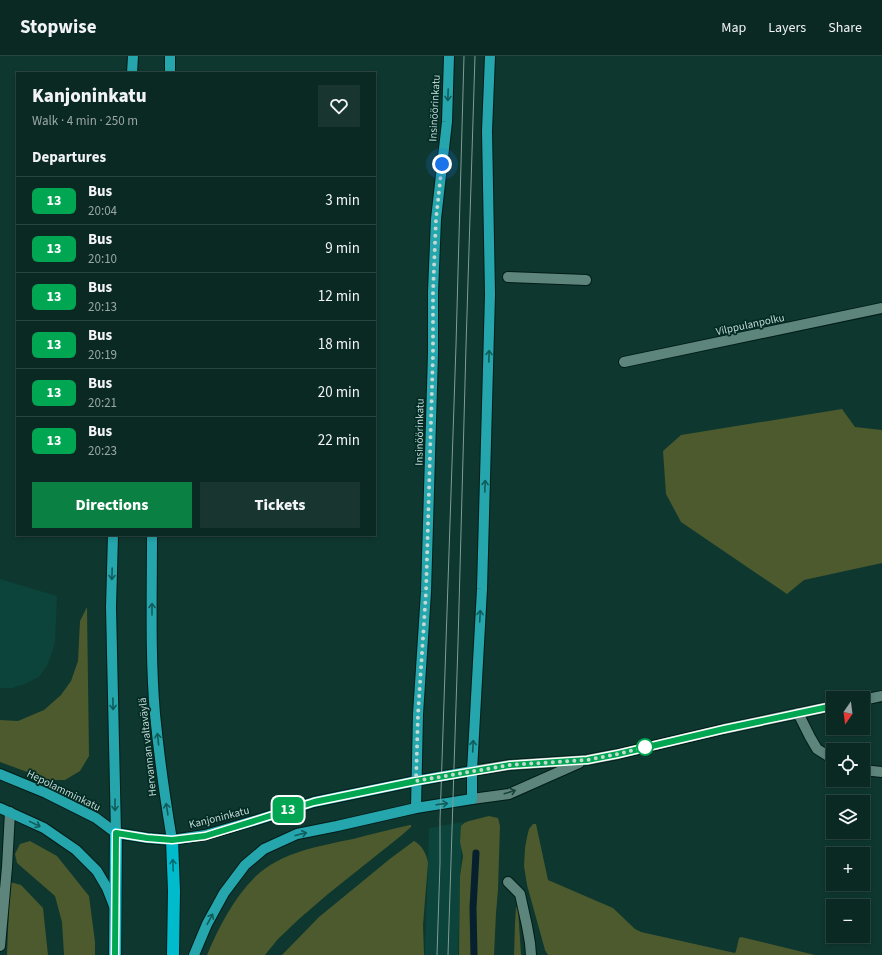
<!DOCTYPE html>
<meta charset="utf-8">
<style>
:root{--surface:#0a2923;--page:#183530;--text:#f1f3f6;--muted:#99a6a6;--line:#2a4541;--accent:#0b8043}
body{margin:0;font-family:"Source Sans 3",sans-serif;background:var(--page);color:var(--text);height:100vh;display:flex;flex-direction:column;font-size:15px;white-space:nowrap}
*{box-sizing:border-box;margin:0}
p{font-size:13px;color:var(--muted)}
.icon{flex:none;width:22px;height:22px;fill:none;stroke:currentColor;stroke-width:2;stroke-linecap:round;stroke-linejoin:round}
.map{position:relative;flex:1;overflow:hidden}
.side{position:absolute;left:16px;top:16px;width:360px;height:464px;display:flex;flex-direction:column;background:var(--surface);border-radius:0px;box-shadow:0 2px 6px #0003,0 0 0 1px var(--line)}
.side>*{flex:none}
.badge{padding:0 8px;border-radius:6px;font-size:14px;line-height:26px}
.needle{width:26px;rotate:194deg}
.controls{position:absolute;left:826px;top:635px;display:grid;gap:8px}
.controls a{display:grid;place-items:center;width:44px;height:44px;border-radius:0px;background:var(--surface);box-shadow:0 2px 6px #0003,0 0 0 1px var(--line);font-size:20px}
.you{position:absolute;width:20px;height:20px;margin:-10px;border:3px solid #fff;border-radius:50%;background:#1a73e8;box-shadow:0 0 0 6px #1a73e833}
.map>.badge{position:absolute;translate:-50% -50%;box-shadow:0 0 0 2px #fff}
h2{padding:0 16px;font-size:15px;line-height:36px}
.round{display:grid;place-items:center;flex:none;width:42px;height:42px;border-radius:0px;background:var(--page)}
.summary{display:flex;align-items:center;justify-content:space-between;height:68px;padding:0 16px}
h1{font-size:19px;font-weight:800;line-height:30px}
.action{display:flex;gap:8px;margin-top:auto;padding:8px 16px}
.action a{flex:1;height:46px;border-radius:0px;background:var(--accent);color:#fff;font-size:16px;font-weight:800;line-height:46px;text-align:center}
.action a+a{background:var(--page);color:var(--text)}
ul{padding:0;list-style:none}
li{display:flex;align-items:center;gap:12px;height:48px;padding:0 16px;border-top:1px solid var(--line)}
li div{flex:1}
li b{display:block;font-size:15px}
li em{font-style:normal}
li .badge{min-width:44px;font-weight:700;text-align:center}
header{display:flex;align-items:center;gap:24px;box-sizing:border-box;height:56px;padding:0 20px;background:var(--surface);border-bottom:1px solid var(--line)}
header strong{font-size:19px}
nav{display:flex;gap:22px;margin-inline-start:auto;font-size:14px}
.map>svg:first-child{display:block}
</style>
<header>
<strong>Stopwise</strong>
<nav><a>Map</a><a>Layers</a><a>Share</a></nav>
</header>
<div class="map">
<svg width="882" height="899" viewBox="0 0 882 899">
<rect width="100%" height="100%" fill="#0e372f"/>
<!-- built -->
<g fill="#0c433a">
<polygon points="0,523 57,540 55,587 48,608 39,621 25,628 12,632 0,632"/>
<polygon points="462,766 458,899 425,899 429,772"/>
</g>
<!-- green -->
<g fill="#4c5a2d">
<polygon points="842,353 855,371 882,374 882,507 804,524 787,538 681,466 666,438 663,395 681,379"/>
<polygon points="87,551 89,700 80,715 65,724 49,724 0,706 0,664 18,665 44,654 61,639 71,625 78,605 80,565"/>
<polygon points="489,760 498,762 500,770 498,834 496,857 494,899 459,899 460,820 463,800 460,786 461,770 464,767 469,765"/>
<polygon points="533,768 536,768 548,824 613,852 635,873 641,876 735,897 736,895 739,882 741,881 815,899 548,899 545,894 527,829 524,810 525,792 527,781 529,773"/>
<path d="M410,769H411V771L402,779L328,838L299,863L278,883L265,899H207C219,871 233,843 255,821C281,796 319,790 353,783C372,778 391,773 410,769Z"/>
<polygon points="30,785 57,800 89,840 95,886 95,899 64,899 62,866 55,840 17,807 15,798 20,788"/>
<path d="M414,785C422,789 427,799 428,807L423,869L424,899H282L319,861L391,802Z"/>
<polygon points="10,826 21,829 43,852 48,899 7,899"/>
<polygon points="516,851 518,852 521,899 514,899 515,868"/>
</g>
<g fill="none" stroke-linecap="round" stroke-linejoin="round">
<!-- stream -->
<polyline stroke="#06202d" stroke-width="7" points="474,899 473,852 476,797"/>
<!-- minor casing -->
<g stroke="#001c17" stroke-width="12">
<g id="minor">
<polyline points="508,221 586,224"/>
<polyline points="624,306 882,252"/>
<polyline points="863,644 882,640"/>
<polyline points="798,657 810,681 817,693 833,703"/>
<polyline points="863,714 882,716"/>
<polyline points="472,715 510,709 587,704 618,698 724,673 833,650"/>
<polyline points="472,743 509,738 579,707"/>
<polyline points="508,826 520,838 527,870 530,887 531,899"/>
<polyline points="0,890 7,811 10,756"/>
</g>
</g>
<!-- major casing -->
<g stroke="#001c17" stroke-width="12">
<g id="major">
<polyline points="132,17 133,0"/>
<polyline points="170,17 170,0"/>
<polyline points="113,479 111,551 116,777"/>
<path d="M152,479C152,538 150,599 155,658C159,700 165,742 172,784"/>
<polyline points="0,718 46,737 96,762 116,777 147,782 172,784 205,779 257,764 314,746 416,725 472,715"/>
<polyline points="0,752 44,772 76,794 97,815 107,832 114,850"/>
<polyline points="416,752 418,658 426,536 433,297 433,236 436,163 447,66 449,0"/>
<polyline points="194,899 207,868 224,837 245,809 264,793 297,778 337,770 416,752 472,743 472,715 482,533 490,238 487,75 490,0"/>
</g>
</g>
<!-- highway casing -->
<g stroke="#001c17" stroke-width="14">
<g id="highway">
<polyline points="172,784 174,835 173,899"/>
<polyline points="115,899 116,777"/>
</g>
</g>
<!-- minor -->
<use href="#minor" stroke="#5d857c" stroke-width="10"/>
<!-- major -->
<use href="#major" stroke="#25a5ac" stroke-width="10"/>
<!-- highway -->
<use href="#highway" stroke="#0bc" stroke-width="12"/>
<!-- tram -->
<g stroke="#809c96" stroke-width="1">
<polyline points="437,899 440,807 440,764 456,289 464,0"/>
<polyline points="448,899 458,587 466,290 475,0"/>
</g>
</g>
<!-- one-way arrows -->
<defs><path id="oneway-shaft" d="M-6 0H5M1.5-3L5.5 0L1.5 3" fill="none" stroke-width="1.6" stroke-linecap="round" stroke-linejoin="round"/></defs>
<g stroke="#105c5b">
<use href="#oneway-shaft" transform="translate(448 39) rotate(92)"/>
<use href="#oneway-shaft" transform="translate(489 300) rotate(-88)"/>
<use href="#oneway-shaft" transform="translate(485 430) rotate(-88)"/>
<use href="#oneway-shaft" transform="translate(112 518) rotate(92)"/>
<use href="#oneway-shaft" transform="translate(152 553) rotate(-90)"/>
<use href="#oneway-shaft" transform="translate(480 560) rotate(-87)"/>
<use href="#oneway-shaft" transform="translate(113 648) rotate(89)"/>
<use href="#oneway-shaft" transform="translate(158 683) rotate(-96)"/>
<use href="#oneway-shaft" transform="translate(473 690) rotate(-87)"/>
<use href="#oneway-shaft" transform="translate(442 748) rotate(-7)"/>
<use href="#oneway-shaft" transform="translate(115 749) rotate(90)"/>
<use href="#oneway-shaft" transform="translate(167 753) rotate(-99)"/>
<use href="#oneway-shaft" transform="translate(35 768) rotate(26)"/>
<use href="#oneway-shaft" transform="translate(301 778) rotate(-14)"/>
<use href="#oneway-shaft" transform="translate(210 863) rotate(-62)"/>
</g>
<use stroke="#19423b" href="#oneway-shaft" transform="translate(510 736) rotate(-17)"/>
<use stroke="#016c70" href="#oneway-shaft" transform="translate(173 809) rotate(-92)"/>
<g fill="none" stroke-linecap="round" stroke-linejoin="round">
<!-- line casing -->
<g stroke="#fff" stroke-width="9">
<polyline id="line" points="115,899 116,777 147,782 172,784 205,780 257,764 314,746 416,725 510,709 587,704 618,698 724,673 833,650"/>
</g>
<!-- line -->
<use href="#line" stroke="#00a651" stroke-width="6"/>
<!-- walk -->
<polyline stroke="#c4d9d4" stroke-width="4" stroke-dasharray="0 7.2" points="442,108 436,163 433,236 433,297 426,536 418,658 416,725 510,709 587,704 618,698 645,691"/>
</g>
<!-- markers -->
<circle fill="#fff" stroke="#00a651" stroke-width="2" cx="645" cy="691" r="8"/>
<g text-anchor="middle" stroke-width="3.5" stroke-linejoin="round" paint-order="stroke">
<!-- street labels -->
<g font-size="11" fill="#c4d9d4" stroke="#022c25">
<text transform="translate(434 52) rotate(-87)" y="4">Insinöörinkatu</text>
<text transform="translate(750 268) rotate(-12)" y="4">Vilppulanpolku</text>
<text transform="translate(419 376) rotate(-89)" y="4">Insinöörinkatu</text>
<text transform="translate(147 691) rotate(-96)" y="4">Hervannan valtaväylä</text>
<text transform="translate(64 734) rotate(26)" y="4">Hepolamminkatu</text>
<text transform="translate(219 761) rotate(-14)" y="4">Kanjoninkatu</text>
</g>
</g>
</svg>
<div class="controls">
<a><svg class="needle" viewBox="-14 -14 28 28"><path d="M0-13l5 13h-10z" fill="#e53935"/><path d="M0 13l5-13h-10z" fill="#99a6a6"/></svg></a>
<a><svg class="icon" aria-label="locate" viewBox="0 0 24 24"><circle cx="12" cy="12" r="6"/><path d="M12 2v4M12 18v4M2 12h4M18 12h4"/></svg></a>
<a><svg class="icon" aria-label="layers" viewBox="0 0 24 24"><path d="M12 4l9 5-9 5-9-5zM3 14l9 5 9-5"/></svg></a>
<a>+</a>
<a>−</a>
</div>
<div class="you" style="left:442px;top:108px"></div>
<b class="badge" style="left:288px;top:754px;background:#00a651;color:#fff">13</b>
<section class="side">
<div class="summary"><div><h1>Kanjoninkatu</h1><p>Walk · 4 min · 250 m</p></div><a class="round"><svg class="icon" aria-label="heart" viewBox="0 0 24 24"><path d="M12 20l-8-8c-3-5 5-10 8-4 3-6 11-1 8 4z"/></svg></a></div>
<h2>Departures</h2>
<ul>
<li><span class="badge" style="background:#00a651;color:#fff">13</span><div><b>Bus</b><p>20:04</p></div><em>3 min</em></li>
<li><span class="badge" style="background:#00a651;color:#fff">13</span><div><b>Bus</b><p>20:10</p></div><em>9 min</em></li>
<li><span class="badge" style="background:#00a651;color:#fff">13</span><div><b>Bus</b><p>20:13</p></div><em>12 min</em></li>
<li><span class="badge" style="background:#00a651;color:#fff">13</span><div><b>Bus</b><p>20:19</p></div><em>18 min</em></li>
<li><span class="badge" style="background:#00a651;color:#fff">13</span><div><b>Bus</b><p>20:21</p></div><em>20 min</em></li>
<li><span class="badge" style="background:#00a651;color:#fff">13</span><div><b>Bus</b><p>20:23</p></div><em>22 min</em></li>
</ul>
<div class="action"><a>Directions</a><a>Tickets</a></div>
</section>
</div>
